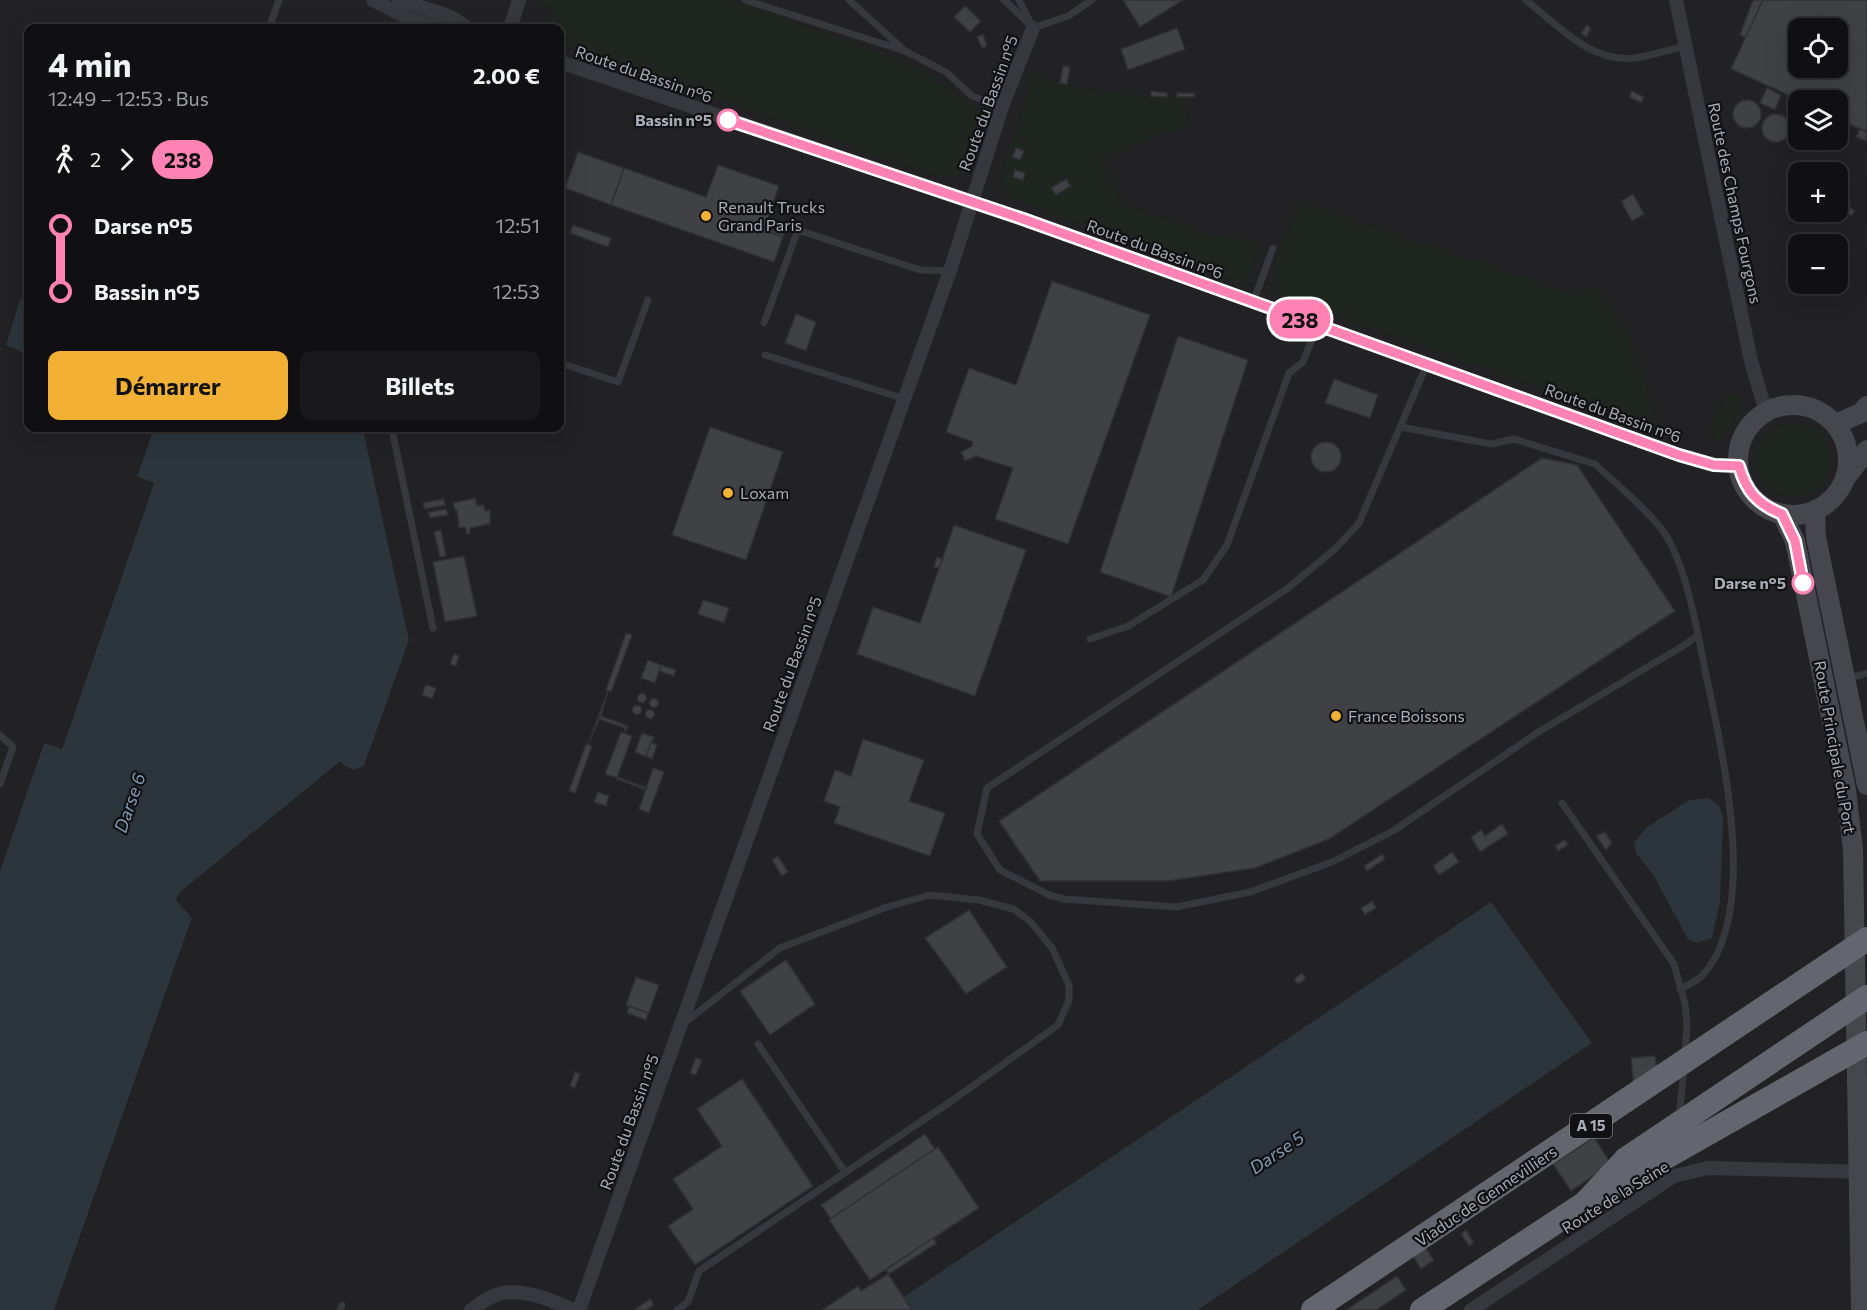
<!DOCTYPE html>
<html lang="fr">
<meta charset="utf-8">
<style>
:root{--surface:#101012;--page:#19191b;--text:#f1f3f6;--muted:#9c9d9f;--line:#303032;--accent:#f2b134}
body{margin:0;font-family:Commissioner,sans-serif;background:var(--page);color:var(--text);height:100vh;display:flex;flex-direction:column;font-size:22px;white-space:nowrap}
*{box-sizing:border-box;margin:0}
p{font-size:20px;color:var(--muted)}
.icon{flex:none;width:33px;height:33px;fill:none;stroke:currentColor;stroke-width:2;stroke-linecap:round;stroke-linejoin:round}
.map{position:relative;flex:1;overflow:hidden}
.panel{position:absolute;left:24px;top:24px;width:540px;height:408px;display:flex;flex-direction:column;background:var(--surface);border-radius:12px;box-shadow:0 6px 24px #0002,0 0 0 2px var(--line)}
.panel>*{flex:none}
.badge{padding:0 12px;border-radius:20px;font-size:21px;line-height:39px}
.controls{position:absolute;left:1788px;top:18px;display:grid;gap:12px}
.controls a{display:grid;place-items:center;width:60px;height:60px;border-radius:12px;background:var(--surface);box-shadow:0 6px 24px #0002,0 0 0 2px var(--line);font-size:30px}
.map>.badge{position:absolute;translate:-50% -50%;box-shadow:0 0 0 3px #fff}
.legs{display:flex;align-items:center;gap:9px;height:66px;padding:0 24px;font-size:20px}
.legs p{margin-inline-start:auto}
.headline{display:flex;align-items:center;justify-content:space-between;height:102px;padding:0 24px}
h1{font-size:33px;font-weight:700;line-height:45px}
.action{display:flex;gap:12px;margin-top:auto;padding:12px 24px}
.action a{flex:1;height:69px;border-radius:12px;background:var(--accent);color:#111;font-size:24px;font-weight:700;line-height:69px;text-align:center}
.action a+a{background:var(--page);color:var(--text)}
ul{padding:0 24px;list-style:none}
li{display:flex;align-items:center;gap:21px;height:66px;font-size:22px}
li i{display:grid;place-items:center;width:9px;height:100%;margin:0 8px;background:currentColor}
li i::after{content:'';width:15px;height:15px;margin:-8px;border:4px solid;border-radius:50%;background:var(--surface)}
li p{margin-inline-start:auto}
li:first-child i{background:linear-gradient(#0000 50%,currentColor 0)}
li:last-child i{background:linear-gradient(currentColor 50%,#0000 0)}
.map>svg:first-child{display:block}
</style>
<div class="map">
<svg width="1867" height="1310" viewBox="0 0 1867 1310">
<rect width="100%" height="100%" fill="#161618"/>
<!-- built -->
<path fill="#222225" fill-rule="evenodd" d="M0,0H1867V1310H1198L1591,1043L884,1310H54L192,919L176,900L179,893L341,762L364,766L409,640L363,429L360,428H560V28H28V428H154L137,475L154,482L62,749L44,744L0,871ZM1798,28H1838V68H1798ZM1798,100H1838V140H1798ZM1798,172H1838V212H1798ZM1798,244H1838V284H1798Z"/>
<!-- green -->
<g fill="#1e261f">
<polygon points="538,0 733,0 907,62 976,105 983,118 963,171 957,177 941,178 560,44 560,28 548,28 554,9 540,4 541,1"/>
<polygon points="1034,70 1043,74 1042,78 1099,91 1185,98 1188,124 1102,159 1122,203 1231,241 1233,234 1262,244 1247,281 1239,283 1010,198 1000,179 1031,84 1027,82"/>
<path d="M1298,201L1576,295L1595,285L1626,330L1658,421L1643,415L1632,420L1275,295C1272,287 1277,281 1276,273L1273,272Z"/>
<path d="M1739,391C1742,410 1733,430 1717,442L1711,431L1722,401Z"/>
<circle cx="1793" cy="460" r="37"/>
</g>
<!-- water -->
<g fill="#2c353c">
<polygon points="20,300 28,304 28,354 6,345"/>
<polygon points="154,428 363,429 409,640 364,766 353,770 340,762 179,893 176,900 192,918 54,1310 0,1310 0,871 44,743 62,749 154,483 137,476"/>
<polygon points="1709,798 1719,806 1723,816 1720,902 1712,938 1697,943 1688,939 1654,876 1636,853 1634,843 1646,828 1689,800"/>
<polygon points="1491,902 1592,1043 1198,1310 884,1310"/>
</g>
<!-- building -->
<g fill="#404145" stroke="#303034" stroke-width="1.5" fill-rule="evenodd">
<polygon points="1123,0 1183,0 1140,27"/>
<polygon points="1753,0 1763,0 1746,38 1740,35"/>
<path d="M1763,0H1867V132L1838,119V100H1799L1731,69ZM1798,28H1838V68H1798Z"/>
<polygon points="965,6 981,21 970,32 954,17"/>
<polygon points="1587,25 1591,29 1586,37 1581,33"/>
<polygon points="1177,28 1185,49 1128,70 1121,49"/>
<polygon points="983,34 987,46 982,48 977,37"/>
<polygon points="1063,66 1070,67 1067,84 1060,83"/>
<polygon points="1767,88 1781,95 1775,110 1760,103"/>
<polygon points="1151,91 1167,93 1167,97 1151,96"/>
<polygon points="1632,91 1644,97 1641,103 1629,97"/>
<polygon points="1177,93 1195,93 1194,97 1177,97"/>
<circle cx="1747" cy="114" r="14"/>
<circle cx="1776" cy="128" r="14"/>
<polygon points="1860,129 1867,132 1866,141 1856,137"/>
<polygon points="1016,148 1024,151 1020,160 1012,157"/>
<polygon points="578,152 624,168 611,205 565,188"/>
<polygon points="718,165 779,186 764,230 783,237 774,262 611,205 624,168 706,197"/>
<polygon points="1015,170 1025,173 1023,180 1013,177"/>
<polygon points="1066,179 1071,186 1056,195 1051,188"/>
<polygon points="1633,194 1644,214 1632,221 1621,201"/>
<polygon points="1838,199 1855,211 1851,216 1838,206"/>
<polygon points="573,225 611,238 608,247 570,233"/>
<polygon points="764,227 784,234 783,237 764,230"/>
<polygon points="1052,281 1150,315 1068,544 995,519 1013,468 976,456 965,461 961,452 971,447 973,442 946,432 969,368 1016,385"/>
<polygon points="796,314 816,322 806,351 785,343"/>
<polygon points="1178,336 1248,360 1171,597 1100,572"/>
<polygon points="1334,379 1378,395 1370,418 1325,403"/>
<polygon points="710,427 783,452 746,560 672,535"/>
<circle cx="1326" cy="457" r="15"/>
<polygon points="1542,458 1577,465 1675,611 1329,839 1255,868 1168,881 1040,881 999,821"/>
<polygon points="475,498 477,506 484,505 485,511 490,510 490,524 470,528 470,533 467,534 465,527 459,528 457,510 455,510 453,503"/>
<polygon points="444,499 445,505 425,509 423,503"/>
<polygon points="446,509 448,515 430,518 428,512"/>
<polygon points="954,525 1026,550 975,696 857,654 873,607 920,623"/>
<polygon points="441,530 446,556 440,557 434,532"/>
<polygon points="464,556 477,616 445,622 433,562"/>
<polygon points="937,557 943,559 939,568 934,567"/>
<polygon points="703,600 729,608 724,623 698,614"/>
<polygon points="626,633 632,635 611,692 606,690"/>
<polygon points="454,654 459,656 456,666 450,664"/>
<polygon points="648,660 661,665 655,683 641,678"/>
<polygon points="661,665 676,670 674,676 659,671"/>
<polygon points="426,685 436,688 432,699 422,695"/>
<polygon points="608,691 601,716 588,745 598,717"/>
<circle cx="642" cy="698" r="4.5"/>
<circle cx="654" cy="703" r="4.5"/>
<circle cx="637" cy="710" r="4.5"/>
<circle cx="650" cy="714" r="4.5"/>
<polygon points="601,716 628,726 625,733 625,728 599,719"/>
<polygon points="621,732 632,736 617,778 605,774"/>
<polygon points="642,733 654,737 646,757 635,752"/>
<polygon points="863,739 924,760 909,801 945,813 930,856 834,823 840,807 824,801 835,770 851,776"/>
<polygon points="651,742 657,745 652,759 646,757"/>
<polygon points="586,744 592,746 575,793 569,791"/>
<polygon points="653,768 664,772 649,813 639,809"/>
<polygon points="618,777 647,788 646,790 617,779"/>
<polygon points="598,792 609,796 606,806 594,802"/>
<polygon points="1502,824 1508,834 1480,852 1471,837 1481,830 1485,836"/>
<polygon points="1605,832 1612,843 1606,850 1596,836"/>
<polygon points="1565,840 1568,845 1558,851 1555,846"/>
<polygon points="1452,852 1459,862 1439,875 1433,866"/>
<polygon points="1382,854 1385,859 1367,871 1364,866"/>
<polygon points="778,856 788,872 782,876 772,860"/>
<polygon points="1372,901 1376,908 1365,915 1361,908"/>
<polygon points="969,910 1007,967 966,994 925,938"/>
<polygon points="786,960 815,1004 770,1035 740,991"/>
<polygon points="1302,973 1306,979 1298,984 1294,979"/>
<polygon points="636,977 659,985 649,1013 626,1005"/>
<polygon points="629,1006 648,1013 646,1020 627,1013"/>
<polygon points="1655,1056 1659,1086 1634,1088 1631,1058"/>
<polygon points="696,1058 702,1060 696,1075 690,1073"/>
<polygon points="575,1072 580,1074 575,1088 570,1086"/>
<polygon points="742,1079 813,1186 695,1265 668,1226 693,1209 673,1179 722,1146 697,1109"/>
<polygon points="925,1134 935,1149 831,1219 821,1205"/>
<polygon points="1594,1137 1611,1164 1571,1191 1553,1164"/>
<polygon points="938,1147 979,1208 870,1280 829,1220"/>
<polygon points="1466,1230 1474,1243 1469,1246 1461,1234"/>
<polygon points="933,1238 937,1243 889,1274 886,1270"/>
<polygon points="1423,1244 1434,1260 1421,1269 1411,1253"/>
<polygon points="888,1274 912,1310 822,1310 858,1286 861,1291"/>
<polygon points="1397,1276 1406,1290 1376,1310 1346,1310"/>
<polygon points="650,1299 654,1305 646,1310 634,1310"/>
</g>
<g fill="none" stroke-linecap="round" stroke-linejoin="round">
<!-- lane -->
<g stroke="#37383d" stroke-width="7">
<polyline points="745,0 905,51 946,72 972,96 1002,107"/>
<polyline points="849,0 903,49"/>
<polyline points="1004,0 1028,23"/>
<polyline points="1019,0 1033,28 1068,16 1092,0"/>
<path d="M1526,0C1556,24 1592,64 1635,58C1651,56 1668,50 1685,46"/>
<polyline points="269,28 279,0"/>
<polyline points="1253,303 1273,248"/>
<polyline points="764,323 798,230 920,270 950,271"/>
<polyline points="765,355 905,399"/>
<polyline points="560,363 618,382 648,300"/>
<polyline points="1427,364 1359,523 1336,548 1287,589 987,788 977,834 1000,870 1049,895 1064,899 1176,907 1250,892 1332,862 1393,831 1540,731 1683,646 1698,635"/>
<path d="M1401,427L1491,444L1514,439L1595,464C1614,482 1649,511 1663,531C1686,563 1697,630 1705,670C1721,746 1761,910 1703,975C1698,981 1687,985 1680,989"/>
<polyline points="395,428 393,434 433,628"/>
<polyline points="1090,639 1128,626 1203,580 1227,545 1289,373 1303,362 1318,325"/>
<polyline points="1846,679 1867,673"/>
<polyline points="0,735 13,747 0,784"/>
<polyline points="1562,803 1674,964 1685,1004 1687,1026 1685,1055"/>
<polyline points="758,1044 845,1172"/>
<polyline points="1679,1117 1684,1069"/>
<polyline points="340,1310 342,1305"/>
<polyline points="677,1310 688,1302 699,1271 953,1100 1058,1025 1069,1000 1069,985 1052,948 1030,921 1013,909 979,900 930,895 887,907 780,948 683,1024"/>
</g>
<!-- street -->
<g stroke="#37383d" stroke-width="14">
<polyline points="373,0 408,18 440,28"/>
<polyline points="399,0 449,16 468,28"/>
<polyline points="1676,0 1751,361 1766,412"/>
<polyline points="510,28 519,0"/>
<polyline points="560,62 1023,219 1679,455 1714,465 1739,466"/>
<path d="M471,1310C477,1306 484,1300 491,1297C516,1284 551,1300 574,1310"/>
<polyline points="579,1310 950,271 1002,107 1033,28"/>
<polyline points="1471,1310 1674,1176 1708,1168 1866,1172"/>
</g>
<!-- secondary -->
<g stroke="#45474d" stroke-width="20">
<circle cx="1793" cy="460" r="55"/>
<polyline points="1836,424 1861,413 1867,406"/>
<polyline points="1847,476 1867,450"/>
<polyline points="1815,510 1816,537 1867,785"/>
<polyline points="1782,514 1795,541 1846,790 1853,849 1861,1310"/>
</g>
<!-- highway -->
<polyline stroke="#63666e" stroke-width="24" points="1422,1310 1585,1203 1626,1159"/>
<!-- highway-bridge -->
<g stroke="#63666e" stroke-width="24">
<polyline points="1626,1159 1867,997"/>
<polyline points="1585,1203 1867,1043"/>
<polyline points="1313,1310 1867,939"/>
</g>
</g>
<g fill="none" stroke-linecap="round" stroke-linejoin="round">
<!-- line-1 casing -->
<g stroke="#fff" stroke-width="14">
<path id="line-1" d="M728,120L1023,219L1679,455L1714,465L1739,466C1746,491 1757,504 1782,514L1795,541L1803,583"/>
</g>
<!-- line-1 -->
<use href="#line-1" stroke="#ff82b4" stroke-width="9"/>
</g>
<!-- markers -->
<g fill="#fff" stroke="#ff82b4" stroke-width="3">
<circle cx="728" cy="120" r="10"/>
<circle cx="1803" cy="583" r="10"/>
</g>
<g fill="#f2b134" stroke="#111113" stroke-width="2">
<circle cx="706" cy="216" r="6"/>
<circle cx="728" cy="493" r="6"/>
<circle cx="1336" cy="716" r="6"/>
</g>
<g text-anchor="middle" stroke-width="4.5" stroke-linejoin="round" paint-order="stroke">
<!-- shield labels -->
<rect fill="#111113" stroke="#7b7e86" stroke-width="1.5" x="1570" y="1114" width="42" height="24" rx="4.5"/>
<g font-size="15" font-weight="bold" fill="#a8adb8">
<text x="1591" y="1131">A 15</text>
</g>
<!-- street labels -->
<g font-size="16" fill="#a8adb8" stroke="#111113">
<text transform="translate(644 74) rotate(19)" y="6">Route du Bassin n°6</text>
<text transform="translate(988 103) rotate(-70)" y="6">Route du Bassin n°5</text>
<text transform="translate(1735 203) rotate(78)" y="6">Route des Champs Fourgons</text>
<text transform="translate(1155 249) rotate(20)" y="6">Route du Bassin n°6</text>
<text transform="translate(1613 413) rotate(20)" y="6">Route du Bassin n°6</text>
<text transform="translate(792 664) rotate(-70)" y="6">Route du Bassin n°5</text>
<text transform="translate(1835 747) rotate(80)" y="6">Route Principale du Port</text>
<text transform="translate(629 1122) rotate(-70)" y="6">Route du Bassin n°5</text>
<text transform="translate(1486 1196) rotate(-34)" y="6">Viaduc de Gennevilliers</text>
<text transform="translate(1615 1197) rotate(-32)" y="6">Route de la Seine</text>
</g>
<!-- stop labels -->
<g font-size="16" font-weight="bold" fill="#a8adb8" stroke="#111113" text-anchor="end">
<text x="712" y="126">Bassin n°5</text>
<text x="1786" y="589">Darse n°5</text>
</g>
<!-- poi labels -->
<g font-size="16" fill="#a8adb8" stroke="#111113" text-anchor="start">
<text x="718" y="213">Renault Trucks<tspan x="718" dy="18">Grand Paris</tspan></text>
<text x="740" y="499">Loxam</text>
<text x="1348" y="722">France Boissons</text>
</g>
<!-- water labels -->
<g font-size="18" font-style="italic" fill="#7f9bb3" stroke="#111113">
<text transform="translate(130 803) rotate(-71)" y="6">Darse 6</text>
<text transform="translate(1277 1153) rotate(-34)" y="6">Darse 5</text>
</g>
</g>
</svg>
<div class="controls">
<a><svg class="icon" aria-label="locate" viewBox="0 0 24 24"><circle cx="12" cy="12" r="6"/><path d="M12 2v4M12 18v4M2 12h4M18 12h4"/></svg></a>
<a><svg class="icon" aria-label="layers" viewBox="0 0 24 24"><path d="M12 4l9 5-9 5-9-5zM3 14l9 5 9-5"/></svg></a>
<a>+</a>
<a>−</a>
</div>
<b class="badge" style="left:1300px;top:319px;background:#ff82b4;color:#111">238</b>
<section class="panel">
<div class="headline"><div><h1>4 min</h1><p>12:49 – 12:53 · Bus</p></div><b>2.00 €</b></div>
<div class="legs"><svg class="icon" aria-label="walk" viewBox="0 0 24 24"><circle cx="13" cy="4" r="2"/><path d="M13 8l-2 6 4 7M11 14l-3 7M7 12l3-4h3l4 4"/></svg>2<svg class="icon" aria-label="forward" viewBox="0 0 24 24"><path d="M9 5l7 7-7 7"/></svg><b class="badge" style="background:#ff82b4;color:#111">238</b></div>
<ul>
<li><i style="color:#ff82b4"></i><b>Darse n°5</b><p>12:51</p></li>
<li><i style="color:#ff82b4"></i><b>Bassin n°5</b><p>12:53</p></li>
</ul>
<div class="action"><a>Démarrer</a><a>Billets</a></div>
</section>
</div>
